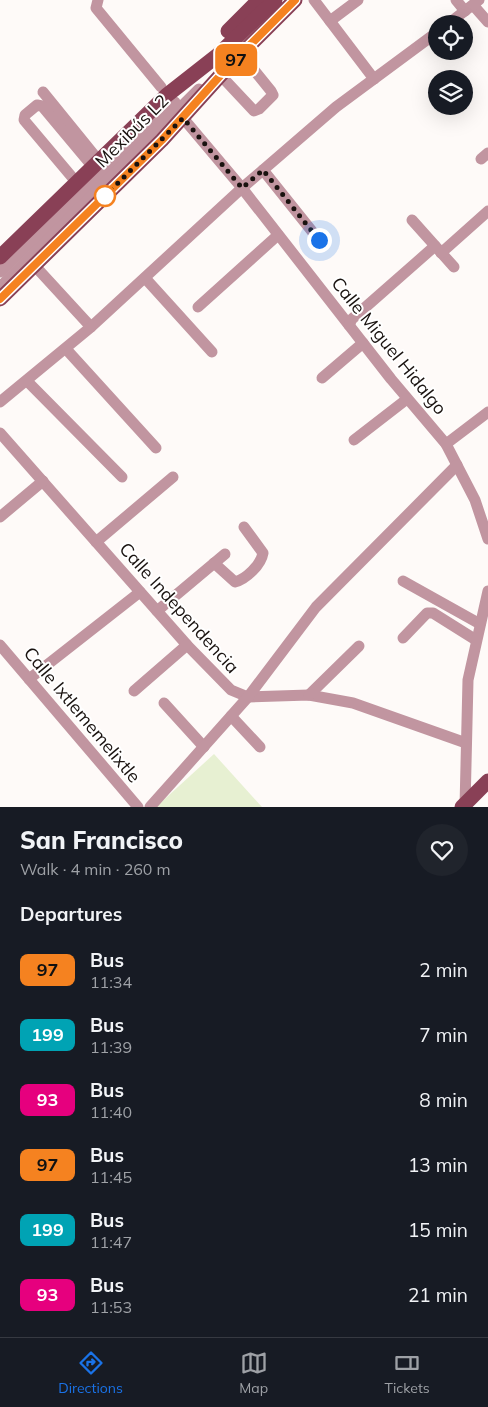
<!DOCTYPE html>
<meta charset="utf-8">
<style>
:root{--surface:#171b24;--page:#20242c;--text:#f1f3f6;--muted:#9ea1a6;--line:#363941;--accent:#1a73e8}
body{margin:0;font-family:Mulish,sans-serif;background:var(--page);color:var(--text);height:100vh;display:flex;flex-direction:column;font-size:19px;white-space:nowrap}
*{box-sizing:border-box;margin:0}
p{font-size:16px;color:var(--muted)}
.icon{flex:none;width:28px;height:28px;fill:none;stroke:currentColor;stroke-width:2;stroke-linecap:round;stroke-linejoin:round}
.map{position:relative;height:807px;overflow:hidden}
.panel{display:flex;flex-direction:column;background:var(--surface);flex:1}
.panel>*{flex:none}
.badge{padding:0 10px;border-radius:8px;font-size:18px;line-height:32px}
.tools{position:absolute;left:428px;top:15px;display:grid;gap:10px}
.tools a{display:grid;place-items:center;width:45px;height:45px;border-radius:50%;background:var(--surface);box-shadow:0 5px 20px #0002;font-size:25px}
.you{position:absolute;width:25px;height:25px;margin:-12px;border:4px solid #fff;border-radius:50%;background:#1a73e8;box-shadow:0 0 0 8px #1a73e833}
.map>.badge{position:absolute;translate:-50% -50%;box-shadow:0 0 0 2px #fff}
h2{padding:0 20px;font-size:19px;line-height:45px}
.round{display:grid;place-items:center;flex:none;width:52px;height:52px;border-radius:26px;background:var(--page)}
.overview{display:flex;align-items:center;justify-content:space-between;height:85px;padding:0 20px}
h1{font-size:24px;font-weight:800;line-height:38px}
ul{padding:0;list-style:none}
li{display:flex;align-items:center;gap:15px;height:65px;padding:0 20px}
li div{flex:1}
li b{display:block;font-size:19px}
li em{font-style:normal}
li .badge{min-width:55px;font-weight:700;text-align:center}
.dock{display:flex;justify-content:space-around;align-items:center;height:70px;border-top:1px solid var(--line);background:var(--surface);font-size:14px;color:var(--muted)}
.dock a{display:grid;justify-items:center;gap:2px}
.dock .on{color:var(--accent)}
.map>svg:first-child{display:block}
</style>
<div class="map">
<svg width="488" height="807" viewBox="0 0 488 807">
<rect width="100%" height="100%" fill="#fefaf8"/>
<!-- green -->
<polygon fill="#e7f0d2" points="214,754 262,807 156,807"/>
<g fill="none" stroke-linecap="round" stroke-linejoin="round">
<!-- minor -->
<g stroke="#c195a0" stroke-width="11">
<polyline points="98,0 96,8 161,87"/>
<polyline points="314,0 374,79"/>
<polyline points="456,0 465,11"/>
<polyline points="473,5 488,22"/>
<polyline points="330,21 358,0"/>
<polyline points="448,24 479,0"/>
<polyline points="224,79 254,111 259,109 273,95 271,91 245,59"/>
<polyline points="43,92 99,161"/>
<polyline points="183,118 242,188 391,379 446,444 475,500 488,539"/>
<polyline points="481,159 488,153"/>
<polyline points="263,170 319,240"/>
<polyline points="77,183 24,120 25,115 37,105 42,106 93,167"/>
<polyline points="412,220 454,267"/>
<polyline points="441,253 488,211"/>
<polyline points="35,266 91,327"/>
<polyline points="0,272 175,102"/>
<polyline points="145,278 212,352"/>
<polyline points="0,287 199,89"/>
<polyline points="198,307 278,235"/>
<polyline points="349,325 352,319 435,246"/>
<polyline points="66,349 156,448"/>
<polyline points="322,378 363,343"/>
<polyline points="27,381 122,477"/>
<polyline points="0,402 91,327 242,188 336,107 436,33"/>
<polyline points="0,433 187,645 231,690 248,697 309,695 353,703 466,743"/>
<polyline points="354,440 407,399"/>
<polyline points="446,444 488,412"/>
<polyline points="0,517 43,481"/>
<polyline points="96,542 173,477"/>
<path d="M214,563L235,582C246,579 261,565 263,553L244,527"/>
<polyline points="403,581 480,624"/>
<polyline points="157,611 225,554"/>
<polyline points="403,638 427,613 433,613 476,640"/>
<polyline points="0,645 138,807"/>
<polyline points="29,679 140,592"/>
<polyline points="134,691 187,645"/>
<polyline points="309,695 359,646"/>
<polyline points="164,703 204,747"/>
<polyline points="231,716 260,747"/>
<polyline points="150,807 248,697 316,607 457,465"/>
<polyline points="465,807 468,680 488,591"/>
</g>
<!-- major -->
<g stroke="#894056" stroke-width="15">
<polyline points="228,31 259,0"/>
<polyline points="0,257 167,95 218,55 275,0"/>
<polyline points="0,299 162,140 228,67 295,0"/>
<polyline points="462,807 488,781"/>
</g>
</g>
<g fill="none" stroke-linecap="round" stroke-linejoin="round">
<!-- line casing -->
<g stroke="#fff" stroke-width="11">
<polyline id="line" points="0,299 162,140 228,67 295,0"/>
</g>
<!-- line -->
<use href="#line" stroke="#f58220" stroke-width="8"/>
<!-- walk -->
<polyline stroke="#19120f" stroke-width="5" stroke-dasharray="0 9" points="105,196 183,118 242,188 263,170 319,240"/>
</g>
<!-- markers -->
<circle fill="#fff" stroke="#f58220" stroke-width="2.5" cx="105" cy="196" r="10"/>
<g text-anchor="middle" stroke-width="4" stroke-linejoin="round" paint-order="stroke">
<!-- street labels -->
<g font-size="18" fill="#19120f" stroke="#fff">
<text transform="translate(132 131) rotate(-45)" y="6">Mexibús L2</text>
<text transform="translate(389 346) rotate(51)" y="6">Calle Miguel Hidalgo</text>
<text transform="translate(179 608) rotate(48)" y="6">Calle Independencia</text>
<text transform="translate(82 715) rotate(50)" y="6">Calle Ixtlememelixtle</text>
</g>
</g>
</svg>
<div class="tools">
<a><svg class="icon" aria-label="locate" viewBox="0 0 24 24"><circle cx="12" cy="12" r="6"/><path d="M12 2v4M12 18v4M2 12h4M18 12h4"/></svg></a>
<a><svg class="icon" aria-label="layers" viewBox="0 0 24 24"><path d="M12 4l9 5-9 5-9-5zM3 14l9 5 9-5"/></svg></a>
</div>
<div class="you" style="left:319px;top:240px"></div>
<b class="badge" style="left:236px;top:60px;background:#f58220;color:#111">97</b>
</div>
<section class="panel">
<div class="overview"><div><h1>San Francisco</h1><p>Walk · 4 min · 260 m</p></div><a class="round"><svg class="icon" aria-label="heart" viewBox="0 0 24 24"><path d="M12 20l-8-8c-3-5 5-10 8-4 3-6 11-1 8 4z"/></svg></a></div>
<h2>Departures</h2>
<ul>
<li><span class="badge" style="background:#f58220;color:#111">97</span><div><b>Bus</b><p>11:34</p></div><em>2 min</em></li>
<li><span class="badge" style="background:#00a3b4;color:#fff">199</span><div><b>Bus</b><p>11:39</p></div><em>7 min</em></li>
<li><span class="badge" style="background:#e6007e;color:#fff">93</span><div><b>Bus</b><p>11:40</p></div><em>8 min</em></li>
<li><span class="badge" style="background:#f58220;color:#111">97</span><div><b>Bus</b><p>11:45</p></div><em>13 min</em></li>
<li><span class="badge" style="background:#00a3b4;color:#fff">199</span><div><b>Bus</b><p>11:47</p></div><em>15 min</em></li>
<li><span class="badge" style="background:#e6007e;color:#fff">93</span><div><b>Bus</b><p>11:53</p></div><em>21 min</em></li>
</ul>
</section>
<nav class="dock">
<a class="on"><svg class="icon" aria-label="directions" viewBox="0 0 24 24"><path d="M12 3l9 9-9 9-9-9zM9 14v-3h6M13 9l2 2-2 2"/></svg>Directions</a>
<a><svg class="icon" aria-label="map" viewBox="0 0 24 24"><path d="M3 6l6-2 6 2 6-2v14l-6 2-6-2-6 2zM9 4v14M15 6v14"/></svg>Map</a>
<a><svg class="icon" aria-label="tickets" viewBox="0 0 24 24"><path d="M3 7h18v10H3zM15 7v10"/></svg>Tickets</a>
</nav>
